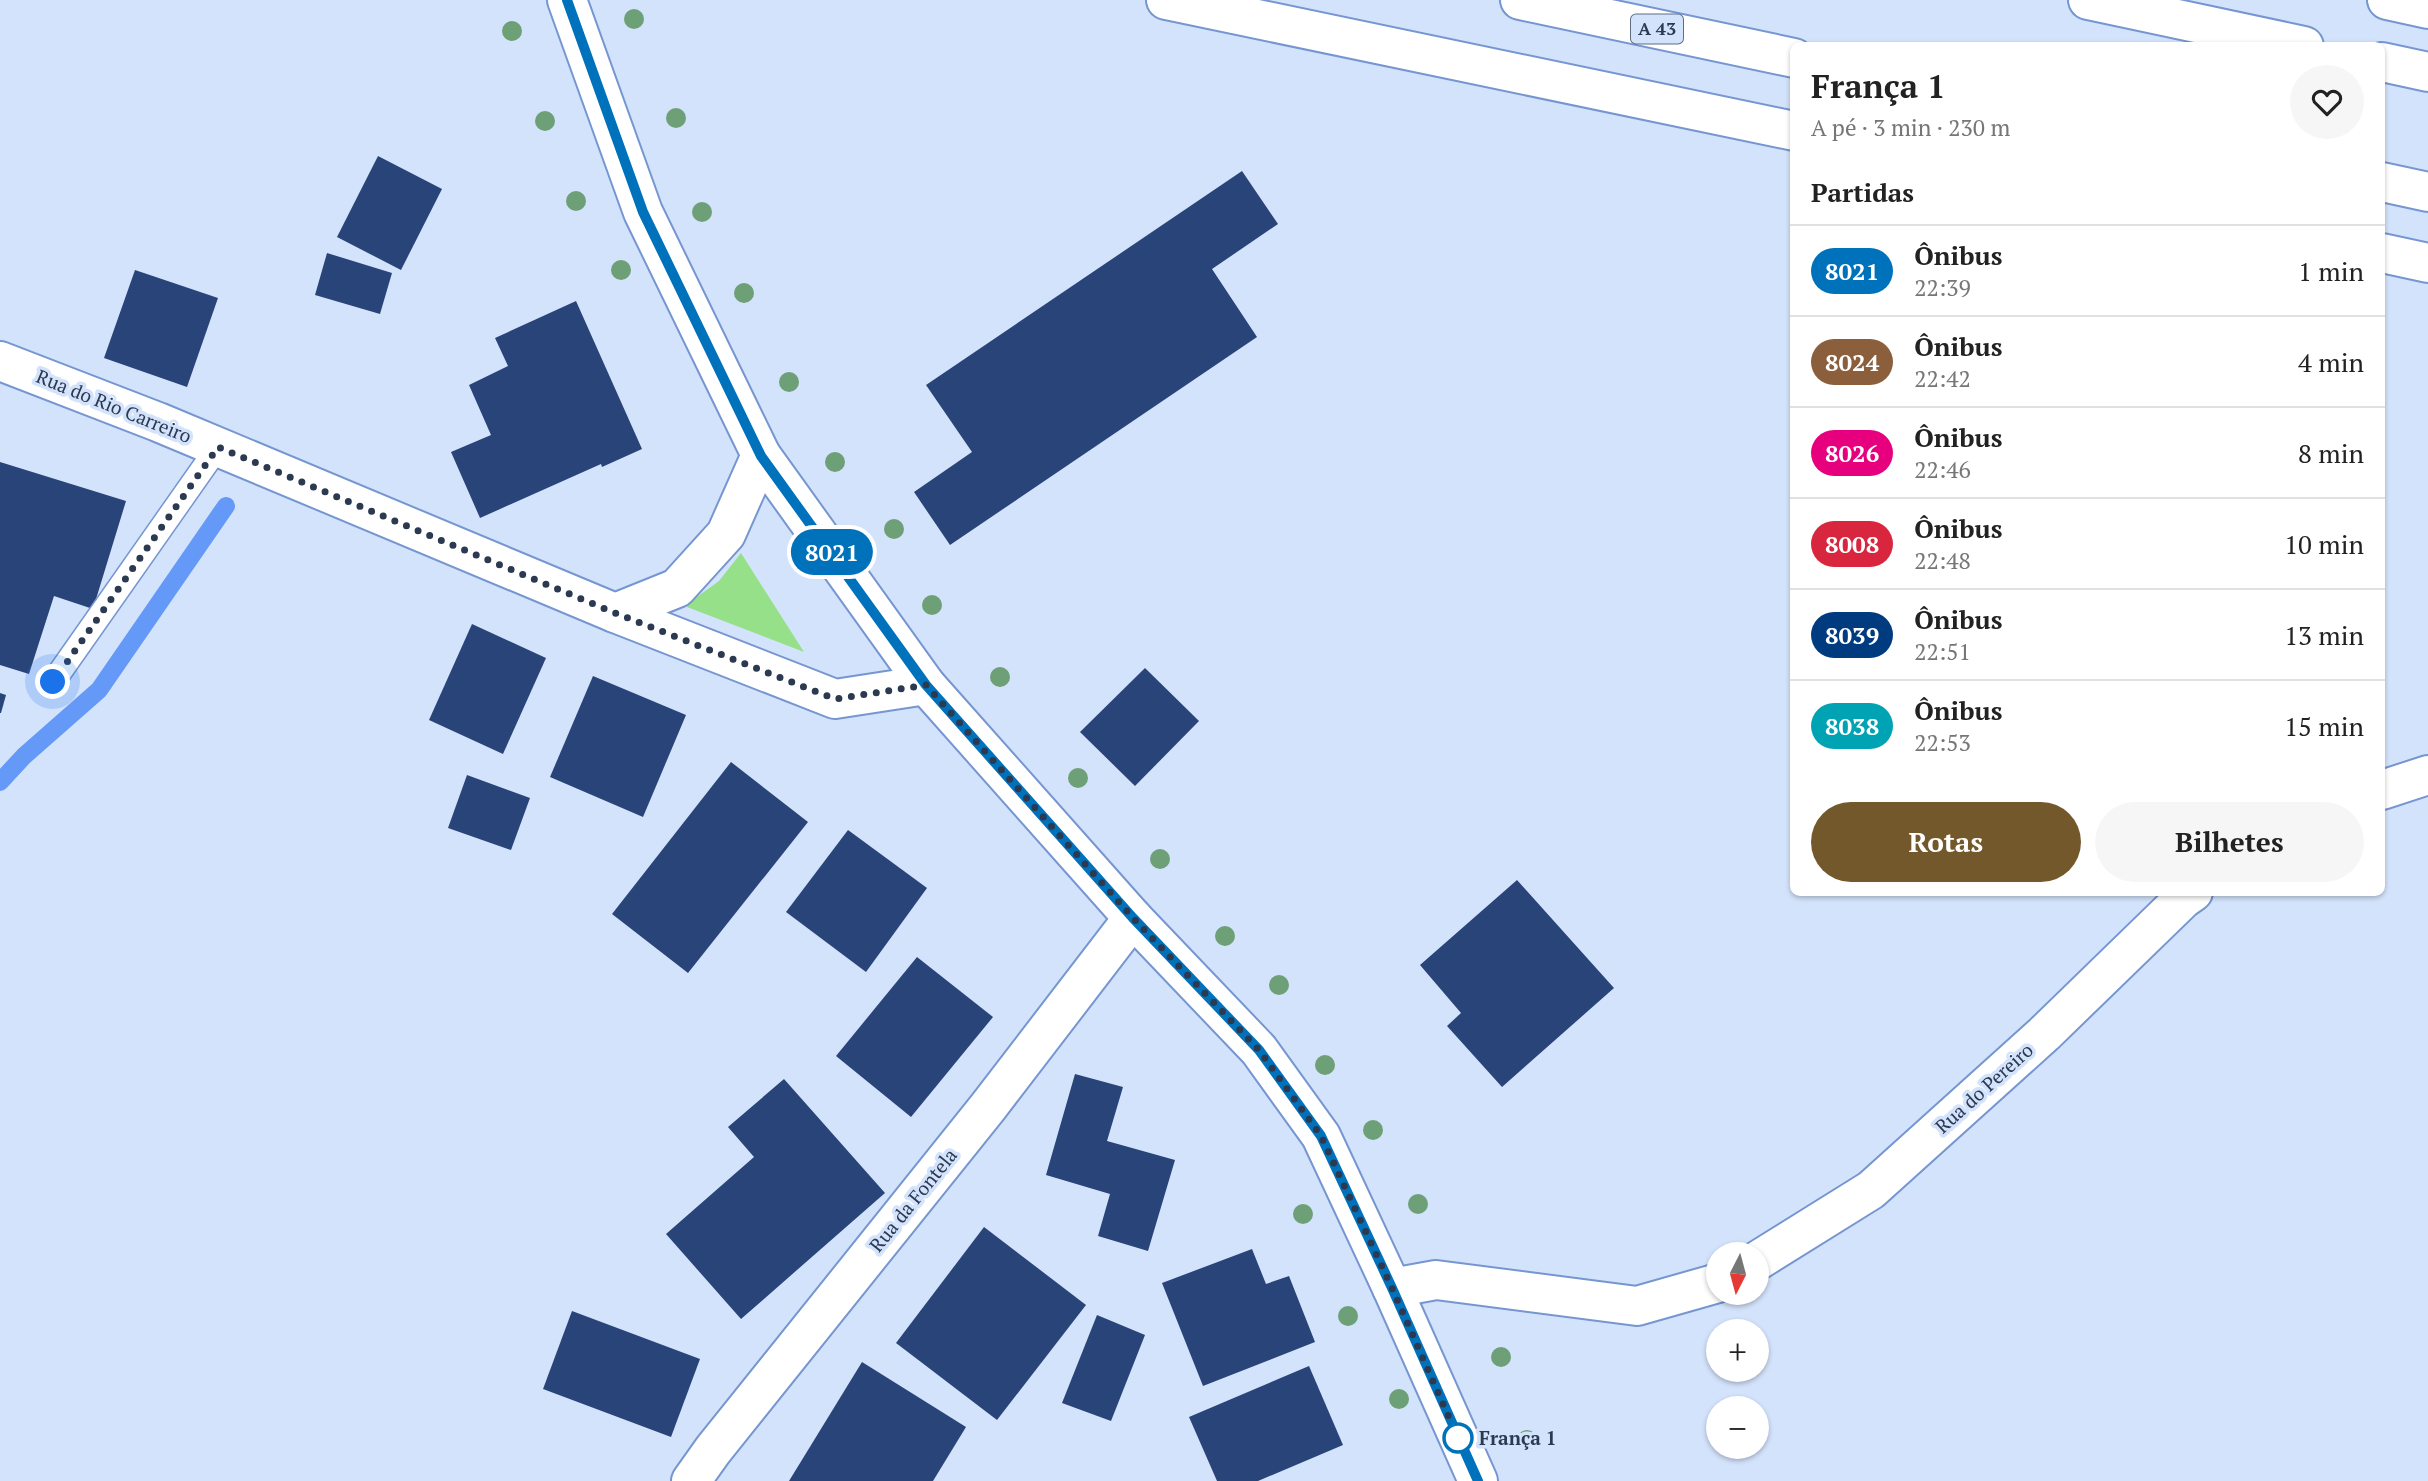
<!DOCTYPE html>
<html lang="pt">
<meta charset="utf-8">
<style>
:root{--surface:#fff;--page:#f6f6f6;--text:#222;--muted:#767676;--line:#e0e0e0;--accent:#72582a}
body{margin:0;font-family:"PT Serif",serif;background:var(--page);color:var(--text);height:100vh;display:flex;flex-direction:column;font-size:26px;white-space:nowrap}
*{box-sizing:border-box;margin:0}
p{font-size:23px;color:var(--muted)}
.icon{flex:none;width:38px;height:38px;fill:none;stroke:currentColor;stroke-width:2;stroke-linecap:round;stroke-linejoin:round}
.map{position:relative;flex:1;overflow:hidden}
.side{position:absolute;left:1790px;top:42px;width:595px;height:854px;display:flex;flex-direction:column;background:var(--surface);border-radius:10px;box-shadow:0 2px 5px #0004}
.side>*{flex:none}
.badge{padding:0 14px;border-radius:23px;font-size:24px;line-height:46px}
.needle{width:46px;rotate:186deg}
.controls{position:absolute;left:1706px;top:1242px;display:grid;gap:14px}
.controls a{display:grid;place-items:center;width:63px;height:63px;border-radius:50%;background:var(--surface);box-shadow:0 2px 5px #0004;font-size:35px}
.you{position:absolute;width:35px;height:35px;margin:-18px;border:5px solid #fff;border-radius:50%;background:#1a73e8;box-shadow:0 0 0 10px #1a73e833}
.map>.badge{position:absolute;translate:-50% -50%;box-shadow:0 0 0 4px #fff}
h2{padding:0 21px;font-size:26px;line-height:63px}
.round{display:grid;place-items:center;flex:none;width:74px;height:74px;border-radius:37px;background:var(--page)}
.overview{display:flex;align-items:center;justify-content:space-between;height:119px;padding:0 21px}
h1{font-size:33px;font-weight:600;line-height:52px}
.action{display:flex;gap:14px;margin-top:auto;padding:14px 21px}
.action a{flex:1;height:80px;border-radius:42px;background:var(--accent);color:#fff;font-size:28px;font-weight:600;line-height:80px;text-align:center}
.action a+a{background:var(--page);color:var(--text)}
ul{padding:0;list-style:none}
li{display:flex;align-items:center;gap:21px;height:91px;padding:0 21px;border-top:2px solid var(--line)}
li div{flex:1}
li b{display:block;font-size:26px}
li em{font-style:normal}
li .badge{min-width:77px;font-weight:700;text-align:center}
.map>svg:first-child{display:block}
</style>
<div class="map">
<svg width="2428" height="1481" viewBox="0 0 2428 1481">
<rect width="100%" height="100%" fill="#d4e3fc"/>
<!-- green -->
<polygon fill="#95e089" points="741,553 804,652 687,607 687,604 719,581"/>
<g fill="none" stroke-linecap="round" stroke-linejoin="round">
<!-- stream -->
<polyline stroke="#6499f7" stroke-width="18" points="0,782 24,756 99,690 226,506"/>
</g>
<!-- building -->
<g fill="#284478">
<polygon points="378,156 442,189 401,270 337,237"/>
<polygon points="1242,171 1278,224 1212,269 1257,337 950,545 914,492 972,452 926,385"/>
<polygon points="327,253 392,273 380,314 315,295"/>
<polygon points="135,270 218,298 187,387 104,358"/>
<polygon points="576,301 642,449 602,467 601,464 480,518 451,452 491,435 469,385 508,366 495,338"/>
<polygon points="0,462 126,501 93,609 54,596 29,674 0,665"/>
<polygon points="472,624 546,658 503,754 429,720"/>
<polygon points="1145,668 1199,721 1135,786 1080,732"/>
<polygon points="593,676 686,715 643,817 550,777"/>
<polygon points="0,693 6,695 1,713 0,713"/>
<polygon points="731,762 808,822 688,973 612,914"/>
<polygon points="467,775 530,798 511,850 448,828"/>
<polygon points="848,830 927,888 866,972 786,912"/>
<polygon points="1517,880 1614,988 1502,1087 1447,1026 1461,1013 1420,965"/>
<polygon points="917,957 993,1017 911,1117 836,1056"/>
<polygon points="1075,1074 1123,1087 1107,1141 1175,1160 1148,1251 1098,1236 1110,1194 1046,1175"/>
<polygon points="784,1079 885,1193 741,1319 666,1234 754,1157 728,1127"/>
<polygon points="984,1227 1086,1305 997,1420 896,1343"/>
<polygon points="1252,1249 1266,1284 1289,1276 1315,1342 1203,1386 1162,1283"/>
<polygon points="572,1311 700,1359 671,1437 543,1389"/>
<polygon points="1097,1315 1145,1335 1111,1421 1062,1403"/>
<polygon points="862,1362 966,1427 933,1481 789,1481"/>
<polygon points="1309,1366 1343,1445 1258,1481 1217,1481 1189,1417"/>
</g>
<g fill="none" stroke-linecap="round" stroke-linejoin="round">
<!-- lane casing -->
<g stroke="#7596d0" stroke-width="26">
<polyline id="lane" points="53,682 218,447"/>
</g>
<!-- street casing -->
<g stroke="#7596d0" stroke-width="42">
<g id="street">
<polyline points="1166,0 1794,131"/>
<polyline points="2387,0 2428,9"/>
<polyline points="2382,253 2428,263"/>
<polyline points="0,361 158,422 615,613 835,699 926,685"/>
<polyline points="615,613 677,588 726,534 761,455"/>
<polyline points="2382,790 2428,775"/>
<polyline points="1757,1261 1871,1190 2044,1034 2183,899 2193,892"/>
<polyline points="1392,1288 1436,1280 1637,1306 1718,1283"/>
<polyline points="691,1481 713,1450 988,1107 1133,918"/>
</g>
</g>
<!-- secondary casing -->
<g stroke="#7596d0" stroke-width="42">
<polyline id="secondary" points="567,0 643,212 761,455 926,685 1133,918 1259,1050 1321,1136 1392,1288 1478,1481"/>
</g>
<!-- highway casing -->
<g stroke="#7596d0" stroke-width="42">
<g id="highway">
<polyline points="1520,0 1794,58"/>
<polyline points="2088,0 2304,46"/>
<polyline points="2382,62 2428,72"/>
<polyline points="2382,182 2428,192"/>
</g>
</g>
<!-- lane -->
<use href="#lane" stroke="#fff" stroke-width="23"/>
<!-- street -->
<use href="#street" stroke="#fff" stroke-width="38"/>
<!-- secondary -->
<use href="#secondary" stroke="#fff" stroke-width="38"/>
<!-- highway -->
<use href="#highway" stroke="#fff" stroke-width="38"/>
</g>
<!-- trees -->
<g fill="#6ea077">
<circle cx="634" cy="19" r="10"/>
<circle cx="512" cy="31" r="10"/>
<circle cx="676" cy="118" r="10"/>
<circle cx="545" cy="121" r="10"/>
<circle cx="576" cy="201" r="10"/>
<circle cx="702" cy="212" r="10"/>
<circle cx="621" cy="270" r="10"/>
<circle cx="744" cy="293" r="10"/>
<circle cx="789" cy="382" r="10"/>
<circle cx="835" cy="462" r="10"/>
<circle cx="894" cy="529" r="10"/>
<circle cx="932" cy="605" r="10"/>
<circle cx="1000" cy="677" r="10"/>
<circle cx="1078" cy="778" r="10"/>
<circle cx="1160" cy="859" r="10"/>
<circle cx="1225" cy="936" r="10"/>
<circle cx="1279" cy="985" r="10"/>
<circle cx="1325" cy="1065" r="10"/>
<circle cx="1373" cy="1130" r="10"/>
<circle cx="1418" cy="1204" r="10"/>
<circle cx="1303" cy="1214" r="10"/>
<circle cx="1348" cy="1316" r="10"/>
<circle cx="1501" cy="1357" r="10"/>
<circle cx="1399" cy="1399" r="10"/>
<circle cx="1527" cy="1440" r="10"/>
</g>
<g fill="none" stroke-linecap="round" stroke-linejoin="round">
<!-- line casing -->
<g stroke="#fff" stroke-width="16">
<polyline id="line" points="567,0 643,212 761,456 926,685 1133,918 1259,1050 1321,1136 1392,1288 1478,1481"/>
</g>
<!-- line -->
<use href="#line" stroke="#0072bc" stroke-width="10"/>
<!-- walk -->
<polyline stroke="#2b3951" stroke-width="7" stroke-dasharray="0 12.6" points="53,682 218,447 615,613 835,699 926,685 1133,918 1259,1050 1321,1136 1392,1288 1458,1438"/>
</g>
<!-- markers -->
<circle fill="#fff" stroke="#0072bc" stroke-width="3.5" cx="1458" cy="1438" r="14"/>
<g text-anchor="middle" stroke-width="7" stroke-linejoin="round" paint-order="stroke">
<!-- shield labels -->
<rect fill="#d4e3fc" stroke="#5e6c84" stroke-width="2" x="1631" y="14.5" width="52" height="29" rx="5"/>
<g font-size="18" font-weight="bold" fill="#2b3951">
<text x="1657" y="35">A 43</text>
</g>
<!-- street labels -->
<g font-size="19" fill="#2b3951" stroke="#d4e3fc">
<text transform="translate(114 406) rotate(22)" y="7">Rua do Rio Carreiro</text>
<text transform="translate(1984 1088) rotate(-42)" y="7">Rua do Pereiro</text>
<text transform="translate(913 1200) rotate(-51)" y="7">Rua da Fontela</text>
</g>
<!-- stop labels -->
<g font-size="19" font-weight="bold" fill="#2b3951" stroke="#d4e3fc" text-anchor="start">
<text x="1479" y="1445">França 1</text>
</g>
</g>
</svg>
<div class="controls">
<a><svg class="needle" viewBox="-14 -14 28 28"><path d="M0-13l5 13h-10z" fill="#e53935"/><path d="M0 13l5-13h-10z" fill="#767676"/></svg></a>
<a>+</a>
<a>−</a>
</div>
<div class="you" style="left:53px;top:682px"></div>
<b class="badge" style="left:832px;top:552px;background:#0072bc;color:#fff">8021</b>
<section class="side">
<div class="overview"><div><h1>França 1</h1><p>A pé · 3 min · 230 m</p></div><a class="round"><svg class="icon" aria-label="heart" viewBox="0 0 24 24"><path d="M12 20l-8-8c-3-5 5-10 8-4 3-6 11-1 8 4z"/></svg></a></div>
<h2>Partidas</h2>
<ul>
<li><span class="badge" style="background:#0072bc;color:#fff">8021</span><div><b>Ônibus</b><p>22:39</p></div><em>1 min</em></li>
<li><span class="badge" style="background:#8b5e3c;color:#fff">8024</span><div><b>Ônibus</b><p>22:42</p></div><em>4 min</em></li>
<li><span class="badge" style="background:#e6007e;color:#fff">8026</span><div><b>Ônibus</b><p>22:46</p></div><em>8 min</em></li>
<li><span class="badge" style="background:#d7263d;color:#fff">8008</span><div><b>Ônibus</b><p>22:48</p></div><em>10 min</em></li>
<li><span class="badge" style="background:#003b80;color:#fff">8039</span><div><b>Ônibus</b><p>22:51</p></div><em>13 min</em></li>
<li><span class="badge" style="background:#00a3b4;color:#fff">8038</span><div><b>Ônibus</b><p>22:53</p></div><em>15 min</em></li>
</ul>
<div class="action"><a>Rotas</a><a>Bilhetes</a></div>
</section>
</div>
